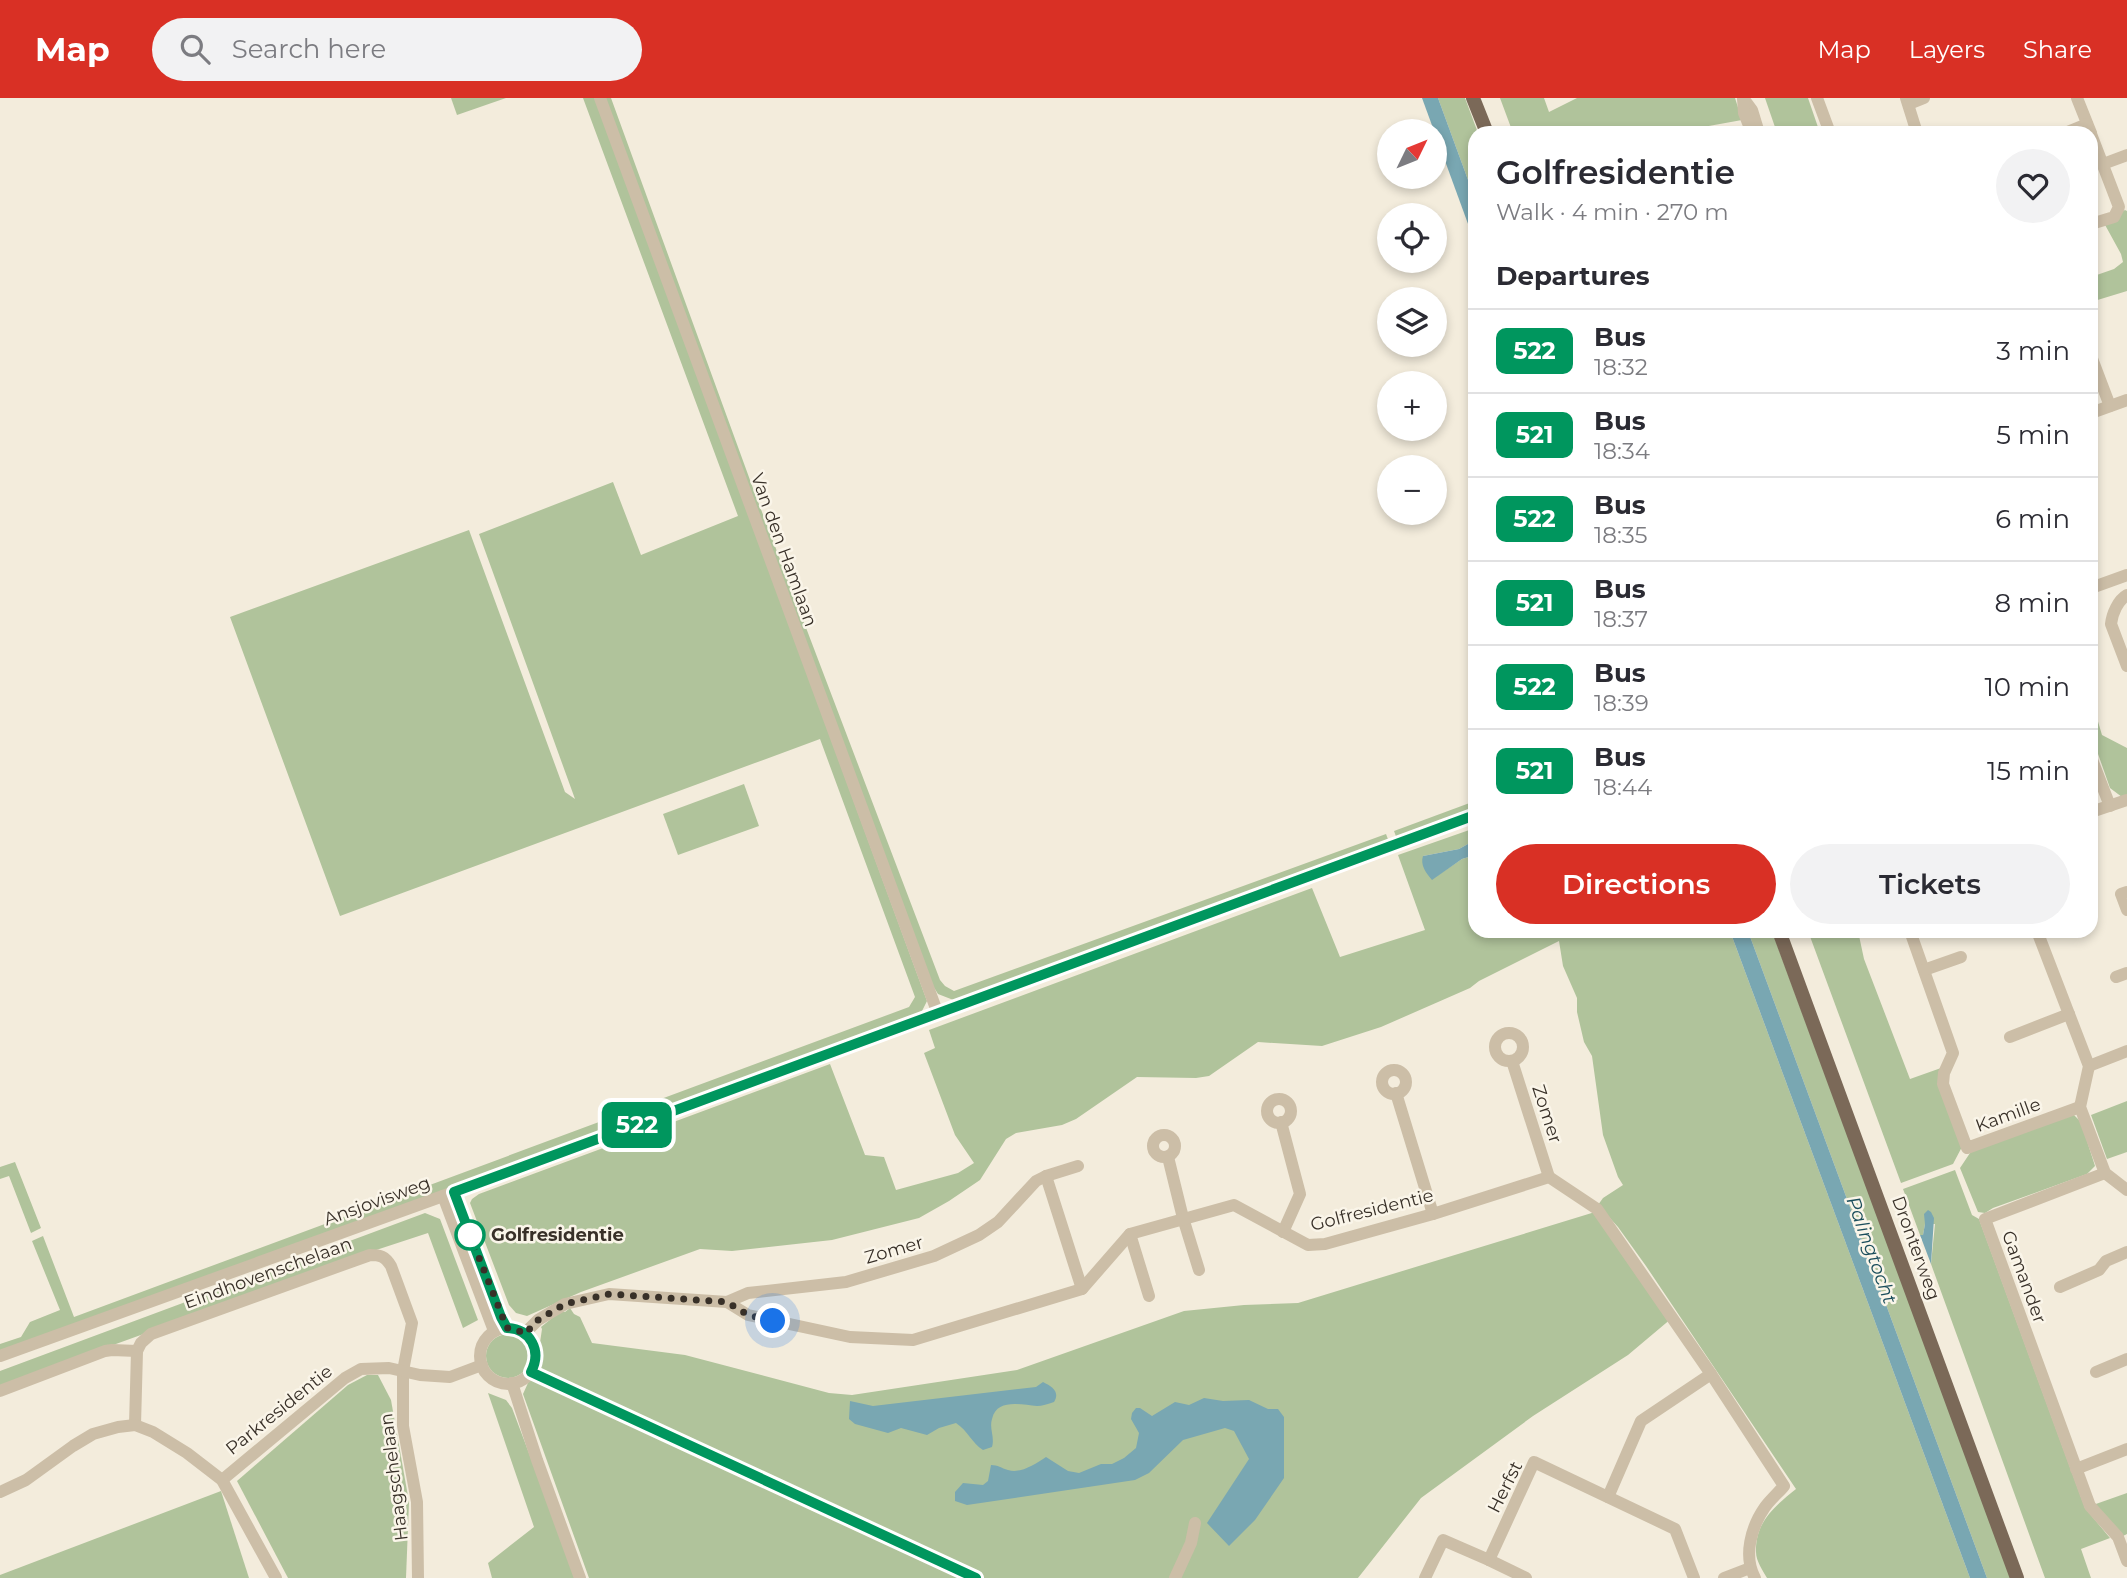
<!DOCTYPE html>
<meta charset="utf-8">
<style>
:root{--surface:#fff;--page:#f2f2f3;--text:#2b2b33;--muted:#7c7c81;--line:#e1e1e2;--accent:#d93025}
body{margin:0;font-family:Montserrat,sans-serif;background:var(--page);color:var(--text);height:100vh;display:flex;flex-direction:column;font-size:26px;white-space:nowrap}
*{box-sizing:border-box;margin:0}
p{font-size:23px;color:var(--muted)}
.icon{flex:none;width:38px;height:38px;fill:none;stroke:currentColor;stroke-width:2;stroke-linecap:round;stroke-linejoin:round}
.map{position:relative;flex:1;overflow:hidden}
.sheet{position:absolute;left:1468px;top:28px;width:630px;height:812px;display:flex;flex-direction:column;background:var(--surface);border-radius:21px;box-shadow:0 4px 10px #0003}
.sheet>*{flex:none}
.badge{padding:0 14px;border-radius:10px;font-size:24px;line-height:46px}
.needle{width:46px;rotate:47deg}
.buttons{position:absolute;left:1377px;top:21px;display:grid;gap:14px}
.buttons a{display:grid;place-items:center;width:70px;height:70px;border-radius:50%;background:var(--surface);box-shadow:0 4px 10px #0003;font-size:35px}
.you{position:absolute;width:35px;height:35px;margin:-18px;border:5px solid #fff;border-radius:50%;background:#1a73e8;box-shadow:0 0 0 10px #1a73e833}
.map>.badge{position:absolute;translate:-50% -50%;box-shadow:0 0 0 4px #fff}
h2{padding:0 28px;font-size:26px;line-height:63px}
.round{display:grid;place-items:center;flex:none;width:74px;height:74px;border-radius:37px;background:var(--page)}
.summary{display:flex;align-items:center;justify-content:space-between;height:119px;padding:0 28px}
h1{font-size:33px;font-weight:600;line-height:52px}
.primary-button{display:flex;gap:14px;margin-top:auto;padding:14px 28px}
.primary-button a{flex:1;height:80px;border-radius:42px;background:var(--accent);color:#fff;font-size:28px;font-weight:600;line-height:80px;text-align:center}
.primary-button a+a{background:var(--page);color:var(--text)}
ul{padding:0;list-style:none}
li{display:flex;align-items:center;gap:21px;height:84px;padding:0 28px;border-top:2px solid var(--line)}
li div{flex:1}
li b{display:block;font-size:26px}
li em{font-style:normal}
li .badge{min-width:77px;font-weight:700;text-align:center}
header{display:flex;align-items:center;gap:42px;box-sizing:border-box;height:98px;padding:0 35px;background:var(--accent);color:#fff}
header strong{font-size:33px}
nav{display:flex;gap:38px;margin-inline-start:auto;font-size:24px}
.search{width:490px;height:63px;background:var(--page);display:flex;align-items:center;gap:18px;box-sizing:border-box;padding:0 24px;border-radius:38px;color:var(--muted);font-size:26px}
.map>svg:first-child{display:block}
</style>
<header>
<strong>Map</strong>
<div class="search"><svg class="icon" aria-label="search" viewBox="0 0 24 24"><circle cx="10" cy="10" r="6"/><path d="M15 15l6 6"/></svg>Search here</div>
<nav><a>Map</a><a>Layers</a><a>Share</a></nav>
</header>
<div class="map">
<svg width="2127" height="1480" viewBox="0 0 2127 1480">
<rect width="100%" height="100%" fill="#f3ecdc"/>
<!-- green -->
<g fill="#b0c39b">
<polygon points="451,0 506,0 457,17"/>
<polygon points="583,0 596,0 927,903 922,913 915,919 0,1257 0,1246 21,1239 30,1224 60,1212 32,1143 43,1138 74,1219 909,909 915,899 820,641 340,818 230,519 469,432 565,694 575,701 479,436 613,384 641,457 738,418"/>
<polygon points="603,0 611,0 754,393 940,882 945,888 954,893 1386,736 1389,744 956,903 938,896 933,888"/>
<polygon points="1438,0 1465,0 1478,35 1475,35 1475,101"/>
<polygon points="1500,0 1544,0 1549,14 1577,0 1735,0 1742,22 1670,35 1513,35"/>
<polygon points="1765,0 1808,0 1820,35 1777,35"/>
<polygon points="2125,112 2127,113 2127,193 2091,204 2091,179 2114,171 2123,164 2121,156 2104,125"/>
<polygon points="2091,600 2102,637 2127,650 2127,697 2122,699 2110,690 2091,636"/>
<polygon points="744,686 759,728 678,757 663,716"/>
<polygon points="1475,703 1475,712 1397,741 1394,733"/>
<path d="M1475,730V742L1459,751L1423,758L1432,781L1462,761L1475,757V833H1730L1970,1480H1767C1763,1473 1756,1463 1756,1454C1755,1424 1775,1408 1796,1391L1646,1168L1618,1129L1598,1107L1603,1100L1623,1087L1618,1079L1603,1037L1592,958L1584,944L1577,914V900L1563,868L1559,843L1479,883L1470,890L1381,929L1322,948L1258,944L1209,978L1196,980L1137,979L1076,1021L1062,1027L1016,1035L1006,1041L980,1082L949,1103L919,1120L832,1142L732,1153L700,1151L581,1194L527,1218L516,1215L509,1207L470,1105L472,1101L479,1096L830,966L865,1057L884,1059L896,1092L958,1075L974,1065L955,1037L924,955L935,950L929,932L1312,790L1340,859L1425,832L1398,757Z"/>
<polygon points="1748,833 1772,833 2011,1480 1987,1480"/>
<polygon points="1808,833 1858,833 1864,861 1910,981 1941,970 1964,1045 1953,1066 1901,1085"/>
<polygon points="2127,1003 2127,1054 2107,1061 2091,1017"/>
<polygon points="2072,1015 2081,1024 2095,1068 2087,1076 1993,1110 1985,1115 1978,1114 1960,1070 1972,1052"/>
<polygon points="15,1064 41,1130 31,1135 9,1078 0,1081 0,1069"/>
<polygon points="1955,1072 1972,1117 1979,1121 2085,1410 2110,1440 2081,1451 2091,1480 2045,1480 1931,1166 1935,1126 1925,1126 1923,1137 1920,1137 1903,1091"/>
<polygon points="1595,1114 1672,1220 1628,1257 1533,1318 1421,1400 1358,1480 589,1480 523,1296 537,1265 542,1231 541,1229 561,1213 565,1214 570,1210 574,1216 580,1219 592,1245 685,1257 829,1295 852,1297 1017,1272 1184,1213 1244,1207 1298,1205"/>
<polygon points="425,1115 440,1121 478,1222 463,1230 428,1135 364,1156 0,1288 0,1273"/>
<circle cx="508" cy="1258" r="22"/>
<polygon points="367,1277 378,1277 391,1302 409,1404 406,1480 288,1480 237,1383 348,1287"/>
<polygon points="488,1295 506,1302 512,1310 576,1480 492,1480 488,1465 534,1429"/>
<polygon points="221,1393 249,1480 0,1480 0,1477"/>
<polygon points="2127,1395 2127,1436 2121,1439 2093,1407"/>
</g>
<!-- water -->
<g fill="#79a7b2">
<polygon points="1422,0 1438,0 1475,101 1475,145"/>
<path d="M1475,742V757L1462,761L1432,782C1426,775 1420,767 1423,758L1459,751Z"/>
<polygon points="1730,833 1748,833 1987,1480 1970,1480"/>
<polygon points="1928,1112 1931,1114 1934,1120 1931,1166 1920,1137 1923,1137 1925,1126 1924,1116"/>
<path d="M1043,1284C1053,1289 1060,1294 1054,1304C1048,1306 1042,1308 1037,1308C1021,1307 997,1300 992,1321C989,1331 995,1339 992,1349L983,1352C972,1345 968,1333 956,1325L939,1330L927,1337L901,1330L888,1335L855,1326L849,1321L850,1303L873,1308L1036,1289Z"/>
<path d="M1204,1300L1223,1303L1249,1302L1268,1311H1278L1284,1319V1380L1255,1422L1229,1448L1207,1425L1249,1361L1234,1333L1225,1330L1183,1342L1149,1375L1135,1382L967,1407L955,1403V1394L963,1385L983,1387L988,1383L991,1367C998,1367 1001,1370 1008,1372C1021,1376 1035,1366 1046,1359L1068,1373L1079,1375L1101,1366H1112L1124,1360L1136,1350L1139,1335L1131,1321L1132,1315L1136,1310H1140L1152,1318L1175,1304L1189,1307Z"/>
</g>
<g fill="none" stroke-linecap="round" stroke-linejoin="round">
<!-- minor -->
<g stroke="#ccbea7" stroke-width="12">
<polyline points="600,0 938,916"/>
<polyline points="1743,0 1752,12 1759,35"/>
<polyline points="1743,0 1744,15 1752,35"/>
<polyline points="1817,0 1830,35"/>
<polyline points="1906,0 1917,35"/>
<polyline points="2077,0 2091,35"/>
<polyline points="1909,6 1924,0"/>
<polyline points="2065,35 2087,26"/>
<polyline points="2091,36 2119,109 2114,119 2091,126"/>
<polyline points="2103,66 2127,57"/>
<polyline points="2091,258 2110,308"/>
<polyline points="2091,315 2127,302"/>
<polyline points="2091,490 2127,477"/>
<path d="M2127,497C2118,502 2112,516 2111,526L2127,568"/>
<polyline points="2091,659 2110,708"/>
<polyline points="2091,714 2127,702"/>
<polyline points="2127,794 2121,796 2127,812"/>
<polyline points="1910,833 1953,955 1944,975 1943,986 1967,1050 2080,1009"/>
<polyline points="2037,833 2089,968 2080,1009 2105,1075 2127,1092"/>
<polyline points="1924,872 1961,859"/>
<polyline points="2116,879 2127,875"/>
<circle cx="1509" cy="949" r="14"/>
<polyline points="2010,939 2069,916"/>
<polyline points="1512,963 1549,1079"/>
<polyline points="2089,968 2127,953"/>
<circle cx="1394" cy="984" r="12"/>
<polyline points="1396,995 1433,1116"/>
<circle cx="1279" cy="1013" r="12"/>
<polyline points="1281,1024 1300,1096 1283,1134"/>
<circle cx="1164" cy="1048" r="11"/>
<polyline points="1168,1059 1183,1120 1199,1172"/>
<polyline points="2105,1075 1985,1121 2090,1408 2118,1439 2127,1463"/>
<polyline points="1046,1078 1082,1191"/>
<polyline points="454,1094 507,1230"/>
<polyline points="443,1098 494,1233"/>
<polyline points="1130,1136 1149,1198"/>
<polyline points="2060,1189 2099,1172 2106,1163 2127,1154"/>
<polyline points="727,1204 748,1195 846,1184 934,1158 979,1137 998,1124 1036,1083 1046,1078 1078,1068"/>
<circle cx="508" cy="1258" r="28"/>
<path d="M525,1235L538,1222L565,1206L609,1196L727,1204L748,1217L850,1239L913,1242L1082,1191L1130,1136L1234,1107L1308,1147L1325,1146L1433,1116L1549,1079L1597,1111L1711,1276L1784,1388C1778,1395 1770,1402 1765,1409C1751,1429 1743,1458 1755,1480"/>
<polyline points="0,1258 454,1094 1475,717"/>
<polyline points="531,1274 976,1480"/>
<polyline points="2096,1274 2127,1261"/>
<polyline points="512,1285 537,1362 580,1480"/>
<polyline points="0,1293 105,1253 112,1252 137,1253"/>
<path d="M135,1327L137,1253L141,1245L151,1236L370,1157C380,1157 385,1158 391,1168L412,1225L403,1273V1328L417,1404L418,1480"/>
<polyline points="2076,1371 2127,1351"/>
<polyline points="222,1382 345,1280 361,1271 389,1270 420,1277 450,1279 482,1267"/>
<polyline points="0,1394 26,1382 73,1348 93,1336 118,1329 135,1327 153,1334 187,1355 222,1382 276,1480"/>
<polyline points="1608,1399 1641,1323 1711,1276"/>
<polyline points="1489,1462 1526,1480"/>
<polyline points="1175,1480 1191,1445 1195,1425"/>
<polyline points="1425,1480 1443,1442 1489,1462 1534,1364 1675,1431 1694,1480"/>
<polyline points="1724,1480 1750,1470"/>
</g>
<!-- major -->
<g stroke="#7b6958" stroke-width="14">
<polyline points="1473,0 1487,35"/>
<polyline points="1779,833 2017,1480"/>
</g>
</g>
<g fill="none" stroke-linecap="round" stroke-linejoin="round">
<!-- line casing -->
<g stroke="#fff" stroke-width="16">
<path id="line" d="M976,1480L531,1274C542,1253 531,1231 507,1230L501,1219L454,1094L1475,717"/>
</g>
<!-- line -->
<use href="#line" stroke="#00965e" stroke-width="10"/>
<!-- walk -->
<polyline stroke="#383028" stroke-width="7" stroke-dasharray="0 12.6" points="470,1137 507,1230 515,1231 525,1236 538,1222 565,1206 609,1196 727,1204 748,1217 773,1223"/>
</g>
<!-- markers -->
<circle fill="#fff" stroke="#00965e" stroke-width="3.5" cx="470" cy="1137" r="14"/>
<g text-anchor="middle" stroke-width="5" stroke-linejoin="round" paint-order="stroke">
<!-- street labels -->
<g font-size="18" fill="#383028" stroke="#faf5e9">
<text transform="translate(784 452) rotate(70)" y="6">Van den Hamlaan</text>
<text transform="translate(1547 1016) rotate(72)" y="6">Zomer</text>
<text transform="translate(2008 1017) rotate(-20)" y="6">Kamille</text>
<text transform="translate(377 1103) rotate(-20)" y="6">Ansjovisweg</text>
<text transform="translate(1372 1112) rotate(-14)" y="6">Golfresidentie</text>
<text transform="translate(1916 1150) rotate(70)" y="6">Dronterweg</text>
<text transform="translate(894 1152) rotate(-16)" y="6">Zomer</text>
<text transform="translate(268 1175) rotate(-20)" y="6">Eindhovenschelaan</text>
<text transform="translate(2024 1179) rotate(70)" y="6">Gamander</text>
<text transform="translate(279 1312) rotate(-39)" y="6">Parkresidentie</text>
<text transform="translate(394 1379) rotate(-97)" y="6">Haagschelaan</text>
<text transform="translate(1505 1389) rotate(-63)" y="6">Herfst</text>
</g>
<!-- stop labels -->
<g font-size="18" font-weight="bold" fill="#383028" stroke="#faf5e9" text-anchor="start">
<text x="491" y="1143">Golfresidentie</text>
</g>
<!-- water labels -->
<g font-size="19" font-style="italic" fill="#1b4e5c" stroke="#faf5e9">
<text transform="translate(1872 1152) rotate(70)" y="7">Palingtocht</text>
</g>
</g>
</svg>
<div class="buttons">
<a><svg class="needle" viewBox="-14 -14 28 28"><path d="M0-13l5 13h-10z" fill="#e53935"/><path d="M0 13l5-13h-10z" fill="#7c7c81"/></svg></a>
<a><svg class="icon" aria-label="locate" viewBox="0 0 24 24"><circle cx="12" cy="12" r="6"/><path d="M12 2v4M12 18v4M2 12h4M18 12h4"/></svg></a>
<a><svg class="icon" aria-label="layers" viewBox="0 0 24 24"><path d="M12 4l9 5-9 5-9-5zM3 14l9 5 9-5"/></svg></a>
<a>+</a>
<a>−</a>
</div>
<div class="you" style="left:773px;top:1223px"></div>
<b class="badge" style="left:637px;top:1027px;background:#00965e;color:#fff">522</b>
<section class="sheet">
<div class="summary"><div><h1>Golfresidentie</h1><p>Walk · 4 min · 270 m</p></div><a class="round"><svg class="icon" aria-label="heart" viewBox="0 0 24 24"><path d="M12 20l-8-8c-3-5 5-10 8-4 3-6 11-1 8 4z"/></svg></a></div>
<h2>Departures</h2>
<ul>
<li><span class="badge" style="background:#00965e;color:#fff">522</span><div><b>Bus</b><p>18:32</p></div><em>3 min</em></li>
<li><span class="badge" style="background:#00965e;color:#fff">521</span><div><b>Bus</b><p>18:34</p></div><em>5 min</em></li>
<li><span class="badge" style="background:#00965e;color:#fff">522</span><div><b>Bus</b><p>18:35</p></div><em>6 min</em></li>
<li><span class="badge" style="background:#00965e;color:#fff">521</span><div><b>Bus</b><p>18:37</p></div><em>8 min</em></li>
<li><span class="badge" style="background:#00965e;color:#fff">522</span><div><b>Bus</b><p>18:39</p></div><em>10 min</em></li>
<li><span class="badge" style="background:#00965e;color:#fff">521</span><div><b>Bus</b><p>18:44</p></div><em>15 min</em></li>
</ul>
<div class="primary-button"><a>Directions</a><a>Tickets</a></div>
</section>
</div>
